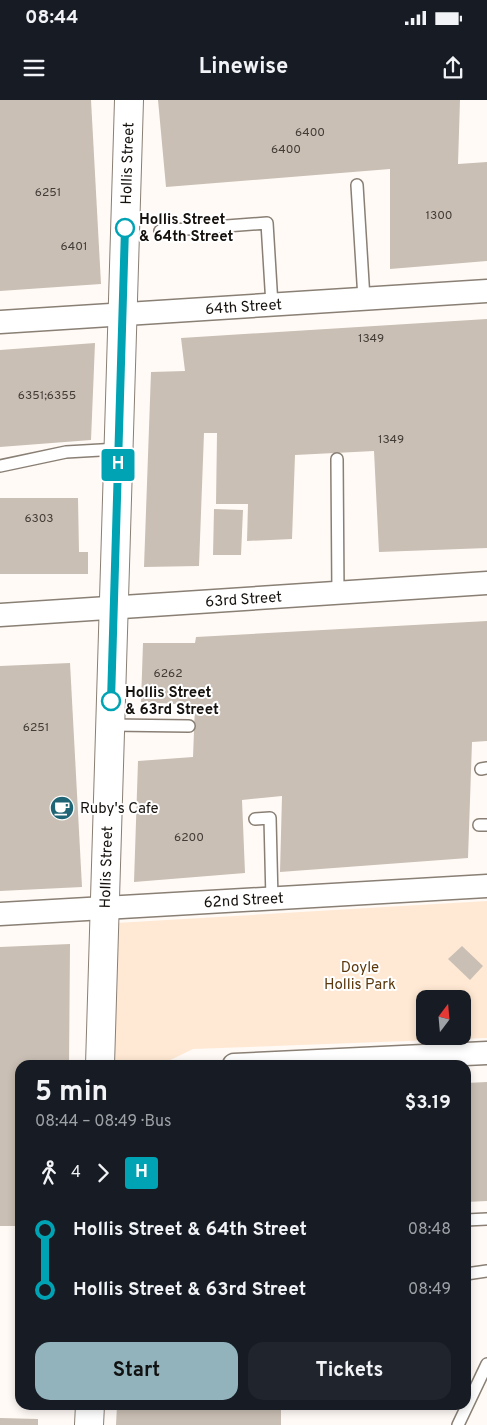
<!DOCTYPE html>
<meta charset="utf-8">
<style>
:root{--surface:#171b24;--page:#20242c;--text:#f1f3f6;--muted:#9ea1a6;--accent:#92b3bc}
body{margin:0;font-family:Overpass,sans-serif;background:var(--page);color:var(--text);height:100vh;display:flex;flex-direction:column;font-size:19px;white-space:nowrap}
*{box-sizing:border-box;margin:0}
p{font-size:16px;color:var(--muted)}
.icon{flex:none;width:28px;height:28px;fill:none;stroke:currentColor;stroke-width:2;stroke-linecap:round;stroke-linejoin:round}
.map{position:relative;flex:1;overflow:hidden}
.drawer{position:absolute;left:15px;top:960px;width:456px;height:350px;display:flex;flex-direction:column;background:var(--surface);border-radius:15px;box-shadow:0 2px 8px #0003}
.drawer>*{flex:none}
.badge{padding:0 10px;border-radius:4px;font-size:18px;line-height:32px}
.needle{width:32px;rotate:16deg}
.controls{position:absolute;left:416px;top:890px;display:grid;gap:10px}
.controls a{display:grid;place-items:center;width:55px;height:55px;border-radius:10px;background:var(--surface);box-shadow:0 2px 8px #0003;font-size:25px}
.map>.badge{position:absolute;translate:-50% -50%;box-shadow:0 0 0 2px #fff}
.legs{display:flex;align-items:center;gap:8px;height:55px;padding:0 20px;font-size:16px}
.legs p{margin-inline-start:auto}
.headline{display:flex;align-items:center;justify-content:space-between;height:85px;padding:0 20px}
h1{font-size:28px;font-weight:700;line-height:38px}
.primary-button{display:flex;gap:10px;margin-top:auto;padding:10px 20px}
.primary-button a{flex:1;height:58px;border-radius:15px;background:var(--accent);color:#111;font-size:20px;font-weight:700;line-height:58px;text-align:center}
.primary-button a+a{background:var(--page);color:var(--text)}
ul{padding:0 20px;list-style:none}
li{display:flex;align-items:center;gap:18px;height:60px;font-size:19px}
li i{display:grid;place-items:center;width:8px;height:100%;margin:0 6px;background:currentColor}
li i::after{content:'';width:12px;height:12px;margin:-6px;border:4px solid;border-radius:50%;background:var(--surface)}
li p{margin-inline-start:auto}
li:first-child i{background:linear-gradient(#0000 50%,currentColor 0)}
li:last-child i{background:linear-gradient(currentColor 50%,#0000 0)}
.status{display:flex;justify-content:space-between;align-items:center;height:35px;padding:0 25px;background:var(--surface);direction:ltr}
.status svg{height:14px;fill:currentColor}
header{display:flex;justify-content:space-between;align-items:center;height:65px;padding:0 20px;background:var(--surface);font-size:22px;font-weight:700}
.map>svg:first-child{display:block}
</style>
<div class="status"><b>08:44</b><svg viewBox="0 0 49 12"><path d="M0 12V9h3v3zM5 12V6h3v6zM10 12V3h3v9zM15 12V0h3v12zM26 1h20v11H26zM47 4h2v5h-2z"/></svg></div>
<header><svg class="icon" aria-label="menu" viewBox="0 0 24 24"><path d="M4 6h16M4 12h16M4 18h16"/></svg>Linewise<svg class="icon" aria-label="share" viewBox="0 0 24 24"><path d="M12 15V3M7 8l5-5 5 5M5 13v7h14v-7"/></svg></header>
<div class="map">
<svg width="487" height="1325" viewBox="0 0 487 1325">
<rect width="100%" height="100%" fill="#fffaf6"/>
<!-- green -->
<path fill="#ffe9d4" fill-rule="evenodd" d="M487,801V938L193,949L160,965H112L116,823ZM425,899H462V936H425Z"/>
<!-- building -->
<g fill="#cabfb4">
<polygon points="0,0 91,0 101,184 0,191"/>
<polygon points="158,0 460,0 458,64 487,62 487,161 390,169 390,69 166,87"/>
<polygon points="487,219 487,448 379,452 374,351 295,355 292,439 247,441 248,404 216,404 217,333 204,333 199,466 144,467 151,272 185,271 181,238"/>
<polygon points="95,243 91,340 0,347 0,250"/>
<polygon points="0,398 78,398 79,452 88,452 88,474 0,474"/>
<polygon points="214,409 243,410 241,455 213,455"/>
<polygon points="487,521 487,641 472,642 468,758 280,772 282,696 242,700 245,773 134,782 138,661 193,657 195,605 141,602 143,543 195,543 196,537"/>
<polygon points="70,563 82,787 0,791 0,566"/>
<polygon points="70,844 69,965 20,965 20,1126 0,1126 0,847"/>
<polygon points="462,846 483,866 470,880 448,859"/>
<polygon points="487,982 487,1101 466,1102 466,983"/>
<polygon points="117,1305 281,1305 281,1325 116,1325"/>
<polygon points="0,1318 38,1319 38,1325 0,1325"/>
</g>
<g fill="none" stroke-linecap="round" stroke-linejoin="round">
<!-- lane casing -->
<g stroke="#897f74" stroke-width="14">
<g id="lane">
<polyline points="357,85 364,199"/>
<polyline points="160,131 267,123 272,205"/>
<polyline points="337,359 338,493"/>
<polyline points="0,366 66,352 118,349"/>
<polyline points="111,625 189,626"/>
<polyline points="481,669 487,668"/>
<polyline points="255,719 270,718 272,800"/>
<polyline points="479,725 487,725"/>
<polyline points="466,1120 487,1119"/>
<polyline points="466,1174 487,1171"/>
<polyline points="458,1325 487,1264"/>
</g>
</g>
<!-- street casing -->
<g stroke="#897f74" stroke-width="25">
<g id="street">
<path id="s1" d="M0,222L487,191"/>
<path id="s2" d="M0,515L487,483"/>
<path id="s3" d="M0,814L487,786"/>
<polyline points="234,965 487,953"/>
</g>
</g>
<!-- secondary casing -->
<g stroke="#897f74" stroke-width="30">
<g id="secondary">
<path id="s4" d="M100,965L129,0"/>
<polyline points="89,1325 90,1305"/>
</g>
</g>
<!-- lane -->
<use href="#lane" stroke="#fff" stroke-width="11"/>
<!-- street -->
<use href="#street" stroke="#fff" stroke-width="22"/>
<!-- secondary -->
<use href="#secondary" stroke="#fff" stroke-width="28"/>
</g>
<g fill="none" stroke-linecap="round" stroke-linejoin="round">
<!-- line-1 casing -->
<g stroke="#fff" stroke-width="11">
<polyline id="line-1" points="111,601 125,128"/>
</g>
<!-- line-1 -->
<use href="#line-1" stroke="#00a3b4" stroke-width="8"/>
</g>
<!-- icons -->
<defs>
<g id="cafe-disc" transform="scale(1.25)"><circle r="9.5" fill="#1f6575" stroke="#fff"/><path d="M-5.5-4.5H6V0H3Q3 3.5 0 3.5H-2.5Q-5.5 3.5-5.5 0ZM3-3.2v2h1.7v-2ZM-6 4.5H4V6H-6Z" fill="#fff"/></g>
</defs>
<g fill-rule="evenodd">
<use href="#cafe-disc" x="62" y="708"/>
</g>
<!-- markers -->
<g fill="#fff" stroke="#00a3b4" stroke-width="2.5">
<circle cx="125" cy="128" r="9"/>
<circle cx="111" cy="601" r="9"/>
</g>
<g text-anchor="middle" stroke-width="4" stroke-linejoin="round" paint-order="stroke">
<!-- number labels -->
<g font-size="12" fill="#423c37">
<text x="310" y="36">6400</text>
<text x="286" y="53">6400</text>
<text x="48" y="96">6251</text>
<text x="439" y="119">1300</text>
<text x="74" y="150">6401</text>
<text x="371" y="242">1349</text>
<text x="47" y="299">6351;6355</text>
<text x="391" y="343">1349</text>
<text x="39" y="422">6303</text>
<text x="168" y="577">6262</text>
<text x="36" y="631">6251</text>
<text x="189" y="741">6200</text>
</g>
<!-- street labels -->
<g font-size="15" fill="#15110d" stroke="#fff">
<text dy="5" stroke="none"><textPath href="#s4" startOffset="902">Hollis Street</textPath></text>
<text dy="5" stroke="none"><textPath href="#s1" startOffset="244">64th Street</textPath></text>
<text dy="5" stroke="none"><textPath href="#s2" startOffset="244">63rd Street</textPath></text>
<text dy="5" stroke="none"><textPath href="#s4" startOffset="198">Hollis Street</textPath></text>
<text dy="5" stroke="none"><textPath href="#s3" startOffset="244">62nd Street</textPath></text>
</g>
<!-- stop labels -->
<g font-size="15" font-weight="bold" fill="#15110d" stroke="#fff" text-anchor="start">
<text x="139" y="124">Hollis Street<tspan x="139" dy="17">&amp; 64th Street</tspan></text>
<text x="125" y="597">Hollis Street<tspan x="125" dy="17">&amp; 63rd Street</tspan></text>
</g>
<!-- poi labels -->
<g font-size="15" fill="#15110d" stroke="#fff" text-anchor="start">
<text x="80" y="713">Ruby's Cafe</text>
</g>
<!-- park labels -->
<g font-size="15" fill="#5b380c" stroke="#fff">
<text x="360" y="872">Doyle<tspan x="360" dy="17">Hollis Park</tspan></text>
</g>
</g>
</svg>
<div class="controls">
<a><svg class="needle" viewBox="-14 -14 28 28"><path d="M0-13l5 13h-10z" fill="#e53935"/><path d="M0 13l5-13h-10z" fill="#9ea1a6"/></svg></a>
</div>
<b class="badge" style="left:118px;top:365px;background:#00a3b4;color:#fff">H</b>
<section class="drawer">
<div class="headline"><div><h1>5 min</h1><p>08:44 – 08:49 · Bus</p></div><b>$3.19</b></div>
<div class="legs"><svg class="icon" aria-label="walk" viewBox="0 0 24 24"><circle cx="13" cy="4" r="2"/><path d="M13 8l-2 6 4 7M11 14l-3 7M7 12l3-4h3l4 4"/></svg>4<svg class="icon" aria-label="forward" viewBox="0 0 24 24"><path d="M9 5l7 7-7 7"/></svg><b class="badge" style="background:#00a3b4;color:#fff">H</b></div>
<ul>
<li><i style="color:#00a3b4"></i><b>Hollis Street &amp; 64th Street</b><p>08:48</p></li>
<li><i style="color:#00a3b4"></i><b>Hollis Street &amp; 63rd Street</b><p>08:49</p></li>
</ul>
<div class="primary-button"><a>Start</a><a>Tickets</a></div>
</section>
</div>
